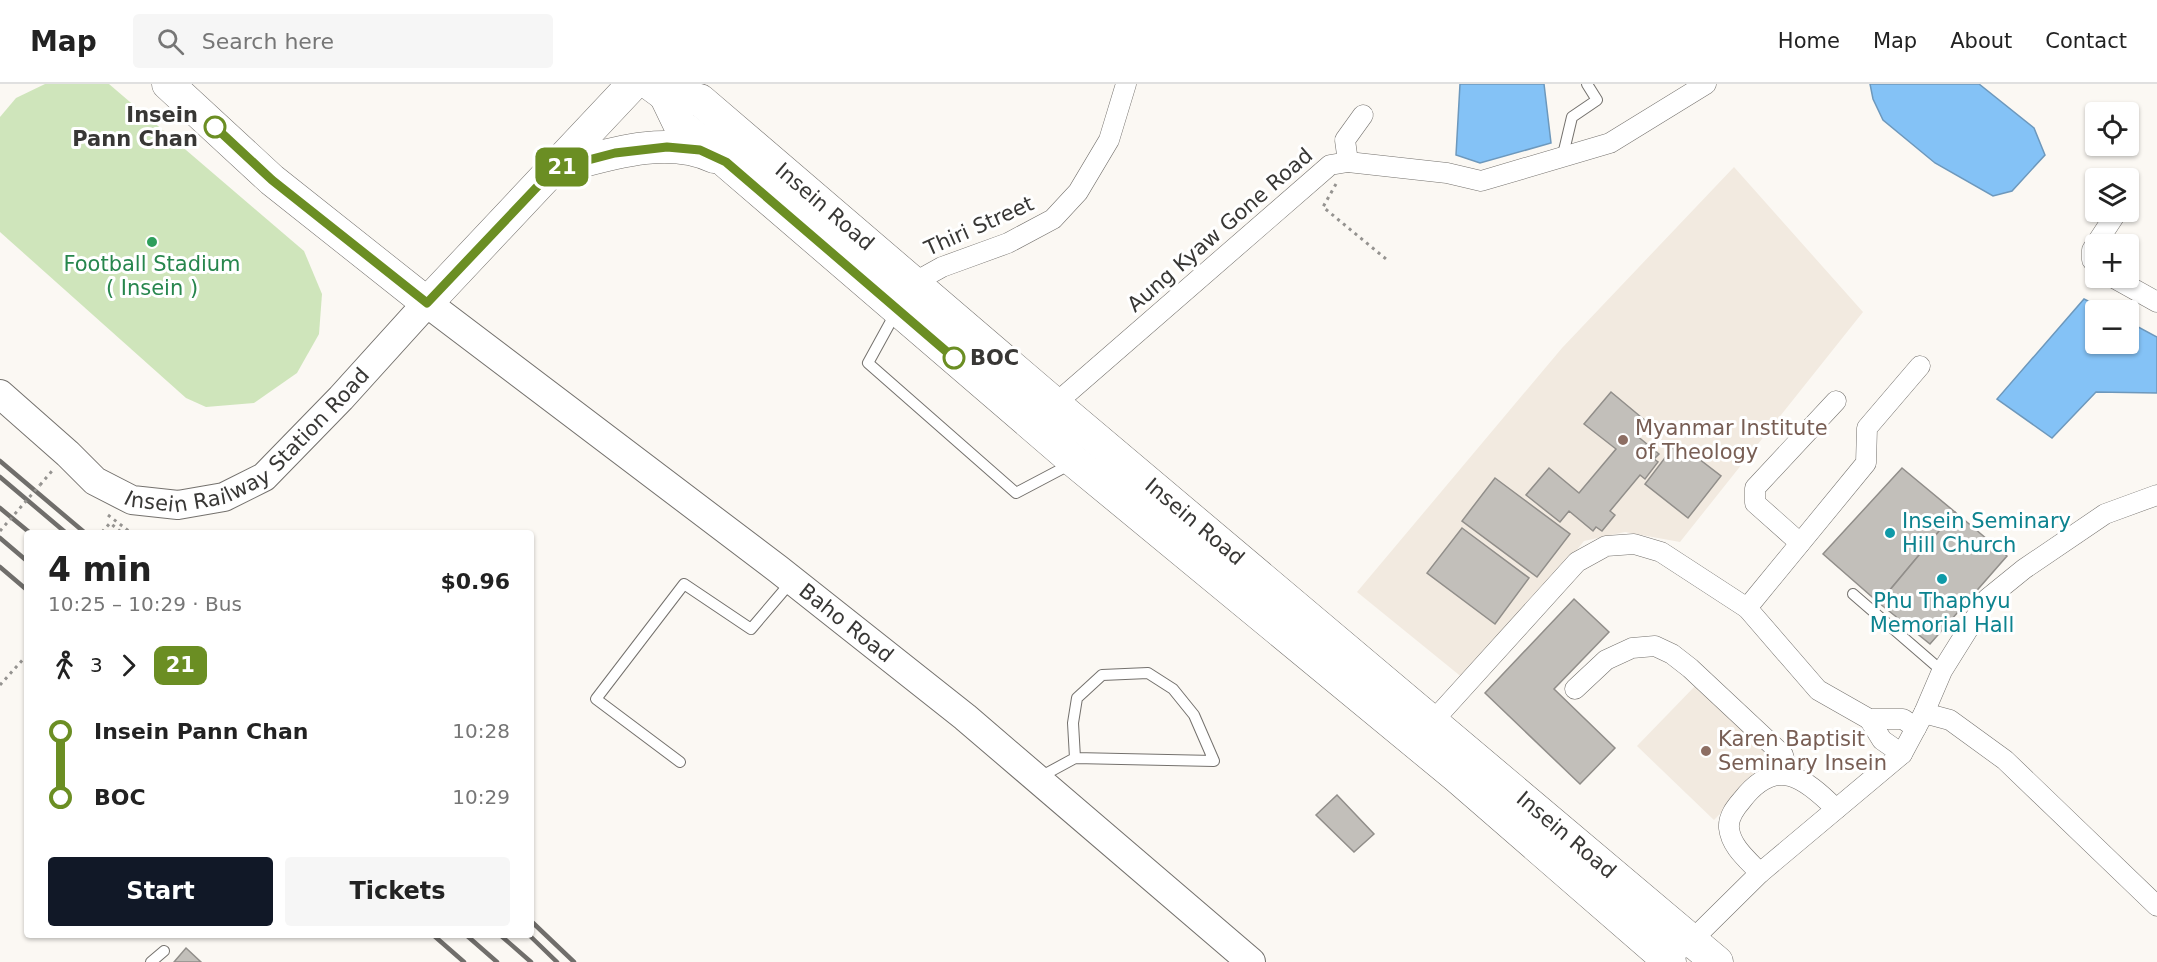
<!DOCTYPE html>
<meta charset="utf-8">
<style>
:root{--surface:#fff;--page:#f6f6f6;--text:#222;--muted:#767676;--line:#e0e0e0;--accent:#111827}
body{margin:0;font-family:"DejaVu Sans",sans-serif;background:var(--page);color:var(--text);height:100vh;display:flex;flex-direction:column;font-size:22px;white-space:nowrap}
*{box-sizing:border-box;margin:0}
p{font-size:20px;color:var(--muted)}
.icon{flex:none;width:33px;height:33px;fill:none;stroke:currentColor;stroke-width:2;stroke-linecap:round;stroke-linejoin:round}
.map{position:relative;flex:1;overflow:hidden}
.side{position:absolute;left:24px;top:446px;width:510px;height:408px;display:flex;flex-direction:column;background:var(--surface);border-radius:6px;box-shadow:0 2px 4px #0004}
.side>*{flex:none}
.badge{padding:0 12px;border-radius:9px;font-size:21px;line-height:39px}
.tools{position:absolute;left:2085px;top:18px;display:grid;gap:12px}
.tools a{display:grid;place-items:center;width:54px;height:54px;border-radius:6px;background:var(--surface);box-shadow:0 2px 4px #0004;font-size:30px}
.map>.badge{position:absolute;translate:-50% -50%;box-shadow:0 0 0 3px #fff}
.legs{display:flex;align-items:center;gap:9px;height:66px;padding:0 24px;font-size:20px}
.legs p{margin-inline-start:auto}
.overview{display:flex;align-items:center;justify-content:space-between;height:102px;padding:0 24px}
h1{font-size:33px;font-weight:700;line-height:45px}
.button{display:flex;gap:12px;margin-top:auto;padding:12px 24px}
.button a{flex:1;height:69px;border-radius:6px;background:var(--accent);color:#fff;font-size:24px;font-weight:700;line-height:69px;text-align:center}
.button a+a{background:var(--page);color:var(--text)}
ul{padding:0 24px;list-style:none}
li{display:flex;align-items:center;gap:21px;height:66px;font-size:22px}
li i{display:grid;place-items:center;width:9px;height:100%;margin:0 8px;background:currentColor}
li i::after{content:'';width:15px;height:15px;margin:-8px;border:4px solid;border-radius:50%;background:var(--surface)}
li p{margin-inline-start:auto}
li:first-child i{background:linear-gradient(#0000 50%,currentColor 0)}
li:last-child i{background:linear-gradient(currentColor 50%,#0000 0)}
header{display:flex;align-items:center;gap:36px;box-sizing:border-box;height:84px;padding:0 30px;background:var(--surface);border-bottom:2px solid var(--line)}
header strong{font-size:28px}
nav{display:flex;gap:33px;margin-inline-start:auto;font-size:21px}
.search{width:420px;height:54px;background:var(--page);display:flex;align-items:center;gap:15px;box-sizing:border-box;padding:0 21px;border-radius:6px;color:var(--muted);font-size:22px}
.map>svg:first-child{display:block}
</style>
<header>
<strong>Map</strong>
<div class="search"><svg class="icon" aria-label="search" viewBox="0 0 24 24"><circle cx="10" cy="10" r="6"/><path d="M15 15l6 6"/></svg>Search here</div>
<nav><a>Home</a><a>Map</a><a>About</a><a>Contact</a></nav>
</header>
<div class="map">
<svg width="2157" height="878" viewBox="0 0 2157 878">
<rect width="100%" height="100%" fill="#fbf8f3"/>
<!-- built -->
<g fill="#f2eae0">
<polygon points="1734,83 1863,228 1680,458 1625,448 1584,457 1469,599 1357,508 1562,264"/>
<polygon points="1698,599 1776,672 1714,736 1637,662"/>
</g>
<!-- green -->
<polygon fill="#cfe5bb" points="45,0 109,0 304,167 322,210 319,250 297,289 254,319 206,323 186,314 0,148 0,33 16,14"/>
<!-- water -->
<g fill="#84c2f6" stroke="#6d98bc" stroke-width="1.5">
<polygon points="1460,0 1544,0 1551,59 1480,79 1456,71"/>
<polygon points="1870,0 1979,0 2034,44 2045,71 2012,107 1993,112 1935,79 1883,36 1873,15"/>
<polygon points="2084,215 2106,226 2096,226 2096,260 2128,260 2129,238 2157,253 2157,309 2096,308 2052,354 1997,315"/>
</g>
<!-- building -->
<g fill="#c2bfba" stroke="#918e8a" stroke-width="1.5">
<polygon points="1611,308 1647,338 1636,351 1659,370 1654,375 1658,378 1645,395 1640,391 1610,427 1615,431 1602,447 1596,443 1593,447 1569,427 1560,438 1526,411 1549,384 1579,409 1616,365 1584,340"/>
<polygon points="1677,358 1721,392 1688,434 1645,400"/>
<polygon points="1902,384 1955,428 1879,519 1823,470"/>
<polygon points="1495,394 1570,450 1537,493 1462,437"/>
<polygon points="1955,428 2007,472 1930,560 1879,519"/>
<polygon points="1462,444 1529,494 1495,540 1427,489"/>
<polygon points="1574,515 1609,548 1554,605 1615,664 1580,700 1485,609"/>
<polygon points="1337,711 1374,750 1354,768 1316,731"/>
<polygon points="186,864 201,878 174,878"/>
</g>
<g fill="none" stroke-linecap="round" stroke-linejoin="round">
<!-- lane casing -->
<g stroke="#74716d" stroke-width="12">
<g id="lane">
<polyline points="1562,75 1572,33 1597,16 1587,0"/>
<polyline points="896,228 868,279 1016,409 1071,380"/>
<polyline points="1853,510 1942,587"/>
<polyline points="680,678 596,615 684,500 751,545 791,498"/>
<polyline points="1040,693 1075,674 1214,677 1194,631 1173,605 1148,589 1102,591 1077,614 1073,639 1075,674"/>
<polyline points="151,878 164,867"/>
</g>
</g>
<!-- street casing -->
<g stroke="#74716d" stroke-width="21">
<g id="street">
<polyline points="1348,78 1345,56 1363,31"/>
<polyline points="2096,180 2092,176 2092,166 2117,128"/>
<polyline points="2114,194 2157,218"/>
<polyline points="911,209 924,193 942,183 1008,159 1053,135 1078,108 1109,56 1126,0"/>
<polyline points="1055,320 1330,81 1348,78 1447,89 1481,97 1610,59 1706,0"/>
<polyline points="1800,459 1755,419 1755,404 1836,317"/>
<polyline points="1747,524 1866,379 1867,344 1920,282"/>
<polyline points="1575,605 1606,576 1632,564 1655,562 1672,570 1690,584 1783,671 1788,690"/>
<polyline points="1924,629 1950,636 2005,676 2157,822"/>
<polyline points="1869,635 1882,656 1902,670"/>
<polyline points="1433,637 1577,478 1606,462 1634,460 1661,468 1747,524 1818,606 1869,635 1903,635 1916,644"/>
<path d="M1760,789C1748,776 1731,763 1729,744C1728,733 1735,724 1742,716C1776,672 1804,693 1836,725"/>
<polyline points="1684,864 1760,789 1902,670 1924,629 1942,587 1987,515 2024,485 2105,430 2157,411"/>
</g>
</g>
<!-- secondary casing -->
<g stroke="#74716d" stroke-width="30">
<g id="secondary">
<path id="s1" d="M0,310L68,370L95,397L132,416L178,421L224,413L264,393L341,314L427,219L778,485L965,633L1251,878"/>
</g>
</g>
<!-- primary casing -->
<g stroke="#74716d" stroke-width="33">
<g id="primary">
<polyline points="168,0 272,96 427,219 633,0"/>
<path id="s2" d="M650,0L665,11L700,16L1055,320L1717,878"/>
<polyline points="665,11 679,40 726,78 1075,378 1457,693 1670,878"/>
<path d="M554,85C604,72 665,50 714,73"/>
</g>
</g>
<!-- path -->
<g stroke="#959390" stroke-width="3" stroke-dasharray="3 4.5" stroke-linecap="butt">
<polyline points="1336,100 1323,123 1386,175"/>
<polyline points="40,401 52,387"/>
<polyline points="108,431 130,448"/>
<polyline points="102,448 110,439 121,448"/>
<polyline points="0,601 27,571"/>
</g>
<!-- lane -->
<use href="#lane" stroke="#fff" stroke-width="10"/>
<!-- street -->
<use href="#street" stroke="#fff" stroke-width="20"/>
<!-- secondary -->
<use href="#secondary" stroke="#fff" stroke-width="28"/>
<!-- primary -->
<use href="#primary" stroke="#fff" stroke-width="32"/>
<!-- rail -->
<g stroke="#706e6b" stroke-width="4.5">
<polyline points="0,377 84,448"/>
<polyline points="0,393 65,448"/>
<polyline points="0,424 29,448"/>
<polyline points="0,454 27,477"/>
<polyline points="0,483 27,506"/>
<polyline points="531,837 574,878"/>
<polyline points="432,850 464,878"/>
<polyline points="465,850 497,878"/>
<polyline points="499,850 531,878"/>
<polyline points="528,850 557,878"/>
</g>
<!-- path-bridge -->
<polyline stroke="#959390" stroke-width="3" stroke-dasharray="3 4.5" stroke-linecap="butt" points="0,447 40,401"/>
</g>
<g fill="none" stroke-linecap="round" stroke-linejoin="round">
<!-- line-1 casing -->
<g stroke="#fff" stroke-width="14">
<polyline id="line-1" points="215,43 272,96 427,219 554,85 615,69 667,63 700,66 726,78 954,274"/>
</g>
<!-- line-1 -->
<use href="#line-1" stroke="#6b8e23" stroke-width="9"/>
</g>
<!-- markers -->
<g fill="#fff" stroke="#6b8e23" stroke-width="3">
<circle cx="215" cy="43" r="10"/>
<circle cx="954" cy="274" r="10"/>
</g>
<circle fill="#2e9e5b" stroke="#fff" stroke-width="2" cx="152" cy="158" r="6"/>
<g fill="#8d6e63" stroke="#fff" stroke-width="2">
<circle cx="1623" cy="356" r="6"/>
<circle cx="1706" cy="667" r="6"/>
</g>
<g fill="#0f9aa8" stroke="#fff" stroke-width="2">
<circle cx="1890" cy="449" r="6"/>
<circle cx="1942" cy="495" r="6"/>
</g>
<g text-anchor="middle" stroke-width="6" stroke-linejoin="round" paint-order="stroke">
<!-- stop labels -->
<g font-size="21" font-weight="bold" fill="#383735" stroke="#fff" text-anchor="end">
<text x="198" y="38">Insein<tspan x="198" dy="24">Pann Chan</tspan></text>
<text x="970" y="281" text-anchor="start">BOC</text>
</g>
<!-- street labels -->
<g font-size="21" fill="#383735" stroke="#fff">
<text dy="7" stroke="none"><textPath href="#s2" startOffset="218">Insein Road</textPath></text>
<text transform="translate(979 142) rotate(-24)" y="7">Thiri Street</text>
<text transform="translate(1220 146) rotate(-41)" y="7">Aung Kyaw Gone Road</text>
<text dy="7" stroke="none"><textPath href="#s1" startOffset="309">Insein Railway Station Road</textPath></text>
<text dy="7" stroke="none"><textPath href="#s2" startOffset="704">Insein Road</textPath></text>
<text dy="7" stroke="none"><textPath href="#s1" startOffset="1074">Baho Road</textPath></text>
<text dy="7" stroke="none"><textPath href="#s2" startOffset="1190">Insein Road</textPath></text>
</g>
<!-- leisure labels -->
<g font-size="21" fill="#27864d" stroke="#fff">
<text x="152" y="187">Football Stadium<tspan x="152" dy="24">( Insein )</tspan></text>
</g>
<!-- education labels -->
<g font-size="21" fill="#785e54" stroke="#fff" text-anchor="start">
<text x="1635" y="351">Myanmar Institute<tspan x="1635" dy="24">of Theology</tspan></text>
<text x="1718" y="662">Karen Baptisit<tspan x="1718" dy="24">Seminary Insein</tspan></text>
</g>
<!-- culture labels -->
<g font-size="21" fill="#0d838f" stroke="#fff" text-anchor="start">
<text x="1902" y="444">Insein Seminary<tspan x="1902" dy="24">Hill Church</tspan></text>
<text x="1942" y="524" text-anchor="middle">Phu Thaphyu<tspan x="1942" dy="24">Memorial Hall</tspan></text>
</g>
</g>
</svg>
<div class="tools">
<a><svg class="icon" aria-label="locate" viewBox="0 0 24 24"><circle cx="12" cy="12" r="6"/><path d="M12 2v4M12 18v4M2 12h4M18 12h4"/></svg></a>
<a><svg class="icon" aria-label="layers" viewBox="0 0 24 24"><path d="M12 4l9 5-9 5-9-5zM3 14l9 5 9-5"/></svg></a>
<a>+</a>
<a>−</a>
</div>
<b class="badge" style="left:562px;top:83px;background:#6b8e23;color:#fff">21</b>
<section class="side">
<div class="overview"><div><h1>4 min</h1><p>10:25 – 10:29 · Bus</p></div><b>$0.96</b></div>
<div class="legs"><svg class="icon" aria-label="walk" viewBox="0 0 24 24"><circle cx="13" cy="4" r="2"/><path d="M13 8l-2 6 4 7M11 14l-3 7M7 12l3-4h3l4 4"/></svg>3<svg class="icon" aria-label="forward" viewBox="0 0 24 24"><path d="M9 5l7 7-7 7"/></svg><b class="badge" style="background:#6b8e23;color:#fff">21</b></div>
<ul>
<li><i style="color:#6b8e23"></i><b>Insein Pann Chan</b><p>10:28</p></li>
<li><i style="color:#6b8e23"></i><b>BOC</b><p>10:29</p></li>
</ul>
<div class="button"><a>Start</a><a>Tickets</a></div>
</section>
</div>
